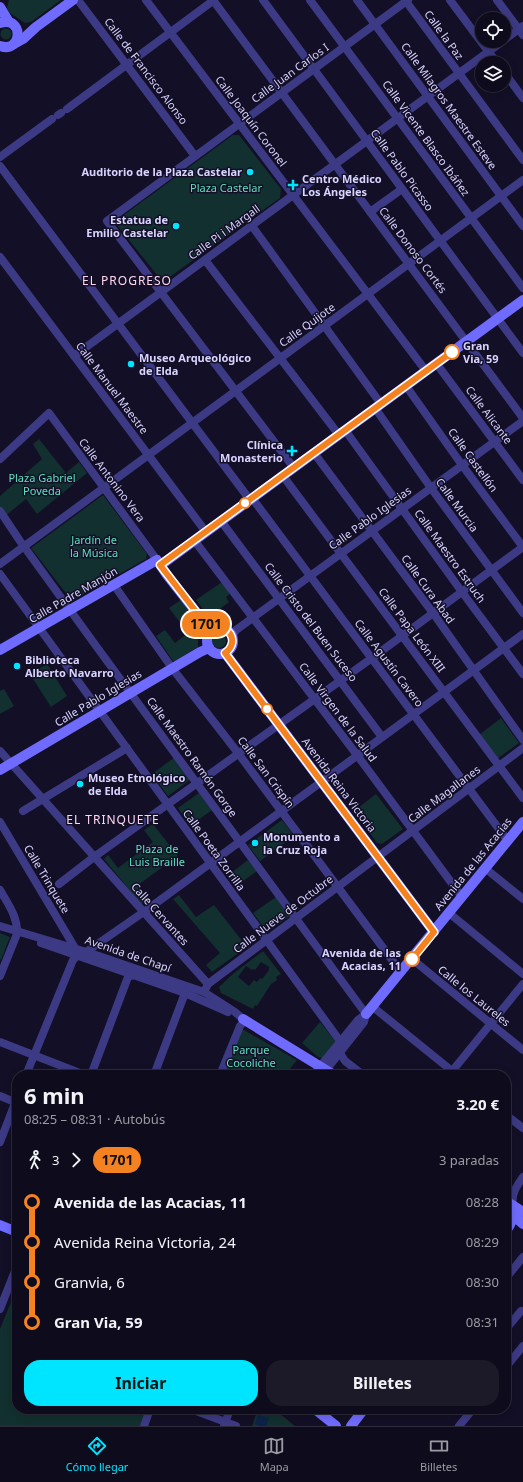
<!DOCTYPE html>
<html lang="es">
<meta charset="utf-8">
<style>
:root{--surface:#0e0b1c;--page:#1c1929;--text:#f1f3f6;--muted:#9b9ba3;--line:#2e2b3b;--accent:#00e5ff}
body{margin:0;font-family:"Noto Sans",sans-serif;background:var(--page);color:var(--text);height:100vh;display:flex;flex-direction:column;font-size:15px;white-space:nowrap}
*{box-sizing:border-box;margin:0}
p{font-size:13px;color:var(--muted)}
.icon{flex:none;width:22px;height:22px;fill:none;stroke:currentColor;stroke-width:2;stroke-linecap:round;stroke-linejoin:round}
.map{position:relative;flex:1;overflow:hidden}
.drawer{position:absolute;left:12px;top:1070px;width:499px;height:344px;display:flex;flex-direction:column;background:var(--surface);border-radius:16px;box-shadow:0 2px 10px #0003,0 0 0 1px var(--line)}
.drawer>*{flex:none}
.badge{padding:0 8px;border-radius:13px;font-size:14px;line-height:26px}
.buttons{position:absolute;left:475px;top:12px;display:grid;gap:8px}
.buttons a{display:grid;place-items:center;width:36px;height:36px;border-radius:50%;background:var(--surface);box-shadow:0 2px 10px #0003,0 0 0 1px var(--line);font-size:20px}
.map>.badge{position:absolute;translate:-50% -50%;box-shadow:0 0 0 2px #fff}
.legs{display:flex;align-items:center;gap:6px;height:44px;padding:0 12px;font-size:13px}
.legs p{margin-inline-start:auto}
.head{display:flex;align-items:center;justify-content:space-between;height:68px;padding:0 12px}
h1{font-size:22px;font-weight:700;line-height:30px}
.primary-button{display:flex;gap:8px;margin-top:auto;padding:8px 12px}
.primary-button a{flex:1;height:46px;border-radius:16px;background:var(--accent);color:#111;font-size:16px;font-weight:700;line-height:46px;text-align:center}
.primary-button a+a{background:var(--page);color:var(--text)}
ul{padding:0 12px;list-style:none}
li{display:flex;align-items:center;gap:14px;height:40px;font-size:15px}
li i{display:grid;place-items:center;width:6px;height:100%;margin:0 5px;background:currentColor}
li i::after{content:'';width:10px;height:10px;margin:-5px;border:3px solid;border-radius:50%;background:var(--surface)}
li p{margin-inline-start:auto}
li:first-child i{background:linear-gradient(#0000 50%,currentColor 0)}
li:last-child i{background:linear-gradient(currentColor 50%,#0000 0)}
.tabs{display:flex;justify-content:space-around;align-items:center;height:56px;border-top:1px solid var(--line);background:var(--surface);font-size:11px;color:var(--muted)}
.tabs a{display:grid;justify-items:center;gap:2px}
.tabs .active{color:var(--accent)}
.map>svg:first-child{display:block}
</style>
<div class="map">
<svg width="523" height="1426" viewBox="0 0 523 1426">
<rect width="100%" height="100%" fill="#130f26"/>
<!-- green -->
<g fill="#12302f" fill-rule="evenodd">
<polygon points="9,0 61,0 31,22 25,23 10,13 7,8"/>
<circle cx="6" cy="34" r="5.5"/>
<polygon points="233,135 239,135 281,189 280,198 164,281 161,280 117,225 117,220"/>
<polygon points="39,439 66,473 79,462 87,473 37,514 26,499 4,517 0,511 0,496 42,459 33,444"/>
<polygon points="103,495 147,554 146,559 72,601 31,548"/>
<polygon points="222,582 230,594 226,597 229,602 209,617 196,600"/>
<polygon points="181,600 204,630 198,638 198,647 175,661 173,661 156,636 165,630 175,643 188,633 169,608"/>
<circle cx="219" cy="641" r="7"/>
<polygon points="47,664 67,696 51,707 30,674"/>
<polygon points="4,689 14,706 0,714 0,691"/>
<polygon points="501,718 519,743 497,759 479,735"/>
<polygon points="175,757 191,779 168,796 152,774"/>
<polygon points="199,793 212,810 190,826 178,808"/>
<polygon points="376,794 403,829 382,844 377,843 354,811"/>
<polygon points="282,820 294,836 260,861 248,845"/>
<polygon points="153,824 178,856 138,885 148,899 141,904 104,859 108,855 118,868 153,842 144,830"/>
<polygon points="248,860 257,871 235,887 227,876"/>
<polygon points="179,895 196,917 214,905 247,947 212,972 206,965 220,953 173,899"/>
<polygon points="276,897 290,916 267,932 253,913"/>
<polygon points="0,933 10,937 1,960 0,959"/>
<path d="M263,951L281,974L276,977L277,980L271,984L257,1006L255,1005L253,1009L221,993L219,987L234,973ZM261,962L269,967V970L262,979L260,978L257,982L254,980L249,986L238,977L246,966L252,970L253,969L255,970Z"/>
<polygon points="320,1022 336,1042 322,1058 318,1057 302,1043"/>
<polygon points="242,1029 297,1060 285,1075 223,1075"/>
<polygon points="17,1287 17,1409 146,1409 140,1426 0,1426 0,1329"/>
<polygon points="258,1409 274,1409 295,1426 252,1426"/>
</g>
<!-- water -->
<polygon fill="#0c2248" points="258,1415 269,1418 266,1426 260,1426 255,1424"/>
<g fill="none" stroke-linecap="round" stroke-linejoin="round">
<!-- street -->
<g stroke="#3d3a85" stroke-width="8">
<polyline points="78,0 195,156"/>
<polyline points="146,0 426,371"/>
<polyline points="213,0 523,418"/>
<polyline points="263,0 523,353"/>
<polyline points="310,0 523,288"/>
<polyline points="357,0 523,226"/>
<polyline points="405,0 523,160"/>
<polyline points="450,0 497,63"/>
<polyline points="497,0 523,35"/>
<polyline points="504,40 523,26"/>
<polyline points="504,72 523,98"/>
<polyline points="67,109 214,0"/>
<polyline points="58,115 61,113"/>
<polyline points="0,157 52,119"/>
<polyline points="0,166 250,500"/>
<polyline points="370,212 402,189"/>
<polyline points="252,226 381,404"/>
<polyline points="0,257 206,532"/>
<polyline points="205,260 339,435"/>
<polyline points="74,356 503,41"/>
<polyline points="436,363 523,480"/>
<polyline points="406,386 462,465 523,547"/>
<polyline points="375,408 431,488 523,613"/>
<polyline points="345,430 462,592 523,674"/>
<polyline points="314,453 433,613 523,740"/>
<polyline points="0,459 49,413 157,560"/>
<polyline points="294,468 107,221 408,0"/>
<polyline points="283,476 523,798"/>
<polyline points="252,498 508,841"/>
<polyline points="0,511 20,541 99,650 366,1014"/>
<polyline points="221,521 382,737"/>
<polyline points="194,540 357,755 462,897"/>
<polyline points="0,564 523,180"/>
<polyline points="0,574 340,1041"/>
<polyline points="114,585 172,668 238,753 401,972"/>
<polyline points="232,636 236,630 523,421"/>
<polyline points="0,751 208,984"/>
<polyline points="23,811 127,748"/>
<polyline points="0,822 75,948"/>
<polyline points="486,869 523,899"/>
<polyline points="59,884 94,857 372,658 523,547"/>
<path d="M0,890C8,904 18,917 17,934L0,976"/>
<polyline points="449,913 523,974"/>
<polyline points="0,926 93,954 204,992 235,1012 243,1019"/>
<polyline points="41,943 185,993 228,1012"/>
<polyline points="412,959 523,1050"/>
<polyline points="204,992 208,984 523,748"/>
<polyline points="373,1007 457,1075"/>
<polyline points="0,1042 85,1075"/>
<polyline points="340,1053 345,1061 363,1075"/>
<polyline points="26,1075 73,960 77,956 86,952 148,909 523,634"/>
<polyline points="91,1075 128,977 134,975"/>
<polyline points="154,1075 185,993"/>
<polyline points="220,1075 240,1026 245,1020"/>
<polyline points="313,1075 358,1020 366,1014"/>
<polyline points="322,1075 364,1022 366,1014"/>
<polyline points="449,1075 523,984"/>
<polyline points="0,1096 17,1103"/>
<polyline points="506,1115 523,1128"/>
<polyline points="0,1142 17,1098"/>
<path d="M513,1206C511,1194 516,1187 523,1177"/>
<polyline points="506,1278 523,1257"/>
<polyline points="0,1309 17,1266"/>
<polyline points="506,1329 521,1311"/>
<polyline points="506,1367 523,1346"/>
<polyline points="191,1409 236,1426"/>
<polyline points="144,1426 150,1409"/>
<polyline points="224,1426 230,1409"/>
<polyline points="459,1426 473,1409"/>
</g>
<!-- secondary -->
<g stroke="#6f6bff" stroke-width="10">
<polyline points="0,7 9,22"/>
<path d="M0,23C24,15 23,54 0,46"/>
<polyline points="14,44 23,39 36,27 73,0"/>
<polyline points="161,565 523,300"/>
<circle cx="220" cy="641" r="13"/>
<polyline points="0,650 157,560 167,575 211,631"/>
<polyline points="225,653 434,932"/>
<polyline points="0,770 200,652 209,648"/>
<polyline points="366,1014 523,822"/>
<polyline points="243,1019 334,1075"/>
<polyline points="506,1201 523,1212"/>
<polyline points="506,1209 523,1224"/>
<polyline points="0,1225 17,1232"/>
<path d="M506,1231C512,1223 515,1216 513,1206"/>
<polyline points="315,1409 336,1426"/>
<polyline points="351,1426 364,1409"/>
</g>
</g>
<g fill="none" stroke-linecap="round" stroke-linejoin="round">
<!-- line-1 casing -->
<g stroke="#fff" stroke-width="9">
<path id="line-1" d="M412,959L434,932L225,653C241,642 228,621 211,631L160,565L452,352"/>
</g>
<!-- line-1 -->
<use href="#line-1" stroke="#f58220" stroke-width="6"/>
</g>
<!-- markers -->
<g fill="#00e5ff" stroke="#130f26" stroke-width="1.5">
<circle cx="250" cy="172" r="4"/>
<path d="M291 179h4v4h4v4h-4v4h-4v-4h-4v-4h4z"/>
<circle cx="176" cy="226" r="4"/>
<circle cx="131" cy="364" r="4"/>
<path d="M290 445h4v4h4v4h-4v4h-4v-4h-4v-4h4z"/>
<circle cx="17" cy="666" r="4"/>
<circle cx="80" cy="784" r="4"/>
<circle cx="255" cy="843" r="4"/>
</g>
<g fill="#fff" stroke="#f58220" stroke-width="2">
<circle cx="452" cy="352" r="7"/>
<circle cx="245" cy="503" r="5"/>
<circle cx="267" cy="709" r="5"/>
<circle cx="412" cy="959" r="7"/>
</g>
<g text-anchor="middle" stroke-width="3" stroke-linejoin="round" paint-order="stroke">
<!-- street labels -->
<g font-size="11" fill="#d9d4ff" stroke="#130f26">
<text transform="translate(444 35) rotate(54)" y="4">Calle la Paz</text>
<text transform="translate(146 71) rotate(53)" y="4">Calle de Francisco Alonso</text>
<text transform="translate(290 73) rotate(-36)" y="4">Calle Juan Carlos I</text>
<text transform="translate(449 106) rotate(54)" y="4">Calle Milagros Maestre Esteve</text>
<text transform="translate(251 121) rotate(53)" y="4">Calle Joaquín Coronel</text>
<text transform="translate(426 138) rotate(54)" y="4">Calle Vicente Blasco Ibáñez</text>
<text transform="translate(402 170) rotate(54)" y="4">Calle Pablo Picasso</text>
<text transform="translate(224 232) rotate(-36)" y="4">Calle Pi i Margall</text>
<text transform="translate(413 250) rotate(53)" y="4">Calle Donoso Cortés</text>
<text transform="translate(307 325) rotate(-36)" y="4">Calle Quijote</text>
<text transform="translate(112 388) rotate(53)" y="4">Calle Manuel Maestre</text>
<text transform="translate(489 415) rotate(53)" y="4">Calle Alicante</text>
<text transform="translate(473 460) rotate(54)" y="4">Calle Castellón</text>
<text transform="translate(112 480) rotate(53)" y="4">Calle Antonino Vera</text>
<text transform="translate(457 505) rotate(54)" y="4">Calle Murcia</text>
<text transform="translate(370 518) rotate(-36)" y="4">Calle Pablo Iglesias</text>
<text transform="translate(450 556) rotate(54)" y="4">Calle Maestro Estruch</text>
<text transform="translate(428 589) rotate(54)" y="4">Calle Cura Abad</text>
<text transform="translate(73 595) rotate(-30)" y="4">Calle Padre Manjón</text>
<text transform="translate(311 622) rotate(53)" y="4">Calle Cristo del Buen Suceso</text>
<text transform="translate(412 630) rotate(53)" y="4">Calle Papa León XIII</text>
<text transform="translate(389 663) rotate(53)" y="4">Calle Agustín Cavero</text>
<text transform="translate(98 698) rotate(-31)" y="4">Calle Pablo Iglesias</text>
<text transform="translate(338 712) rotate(53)" y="4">Calle Virgen de la Salud</text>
<text transform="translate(192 757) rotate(54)" y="4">Calle Maestro Ramón Gorge</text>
<text transform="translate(266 772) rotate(53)" y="4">Calle San Crispín</text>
<text transform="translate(339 785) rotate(53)" y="4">Avenida Reina Victoria</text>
<text transform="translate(444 794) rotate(-37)" y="4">Calle Magallanes</text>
<text transform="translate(214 850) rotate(54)" y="4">Calle Poeta Zorrilla</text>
<text transform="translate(473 864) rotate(-51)" y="4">Avenida de las Acacias</text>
<text transform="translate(47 879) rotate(59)" y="4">Calle Trinquete</text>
<text transform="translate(160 914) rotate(48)" y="4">Calle Cervantes</text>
<text transform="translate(283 914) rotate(-37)" y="4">Calle Nueve de Octubre</text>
<text transform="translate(128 954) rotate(19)" y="4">Avenida de Chapí</text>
<text transform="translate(474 996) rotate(39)" y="4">Calle los Laureles</text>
</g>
<!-- poi labels -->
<g font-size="11" font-weight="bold" fill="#d9d4ff" stroke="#130f26" text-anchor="start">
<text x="242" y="176" text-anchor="end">Auditorio de la Plaza Castelar</text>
<text x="302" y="183">Centro Médico<tspan x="302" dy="13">Los Ángeles</tspan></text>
<text x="168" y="224" text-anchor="end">Estatua de<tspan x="168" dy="13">Emilio Castelar</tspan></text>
<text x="139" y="362">Museo Arqueológico<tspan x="139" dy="13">de Elda</tspan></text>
<text x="283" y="449" text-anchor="end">Clínica<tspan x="283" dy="13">Monasterio</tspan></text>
<text x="25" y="664">Biblioteca<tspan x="25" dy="13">Alberto Navarro</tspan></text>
<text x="88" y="782">Museo Etnológico<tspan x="88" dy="13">de Elda</tspan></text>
<text x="263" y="841">Monumento a<tspan x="263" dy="13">la Cruz Roja</tspan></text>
</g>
<!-- park labels -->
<g font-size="11" fill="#5fe0c0" stroke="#130f26">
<text x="226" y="192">Plaza Castelar</text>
<text x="42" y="482">Plaza Gabriel<tspan x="42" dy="13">Poveda</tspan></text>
<text x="94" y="544">Jardín de<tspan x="94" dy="13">la Música</tspan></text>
<text x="157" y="853">Plaza de<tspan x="157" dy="13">Luis Braille</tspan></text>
<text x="251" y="1054">Parque<tspan x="251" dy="13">Cocoliche</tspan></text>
</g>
<!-- stop labels -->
<g font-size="11" font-weight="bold" fill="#d9d4ff" stroke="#130f26" text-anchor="start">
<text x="463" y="350">Gran<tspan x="463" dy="13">Via, 59</tspan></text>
<text x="401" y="957" text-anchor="end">Avenida de las<tspan x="401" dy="13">Acacias, 11</tspan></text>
</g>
<!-- neighbourhood labels -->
<g font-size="12" letter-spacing="1" fill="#ffd6f0" stroke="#130f26">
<text x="127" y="285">EL PROGRESO</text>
<text x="113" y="824">EL TRINQUETE</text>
</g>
</g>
</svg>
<div class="buttons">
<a><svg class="icon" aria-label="locate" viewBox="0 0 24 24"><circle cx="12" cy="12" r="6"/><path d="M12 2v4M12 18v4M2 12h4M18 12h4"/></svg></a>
<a><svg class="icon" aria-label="layers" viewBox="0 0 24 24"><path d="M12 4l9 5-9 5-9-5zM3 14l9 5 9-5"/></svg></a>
</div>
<b class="badge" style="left:206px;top:624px;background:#f58220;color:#111">1701</b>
<section class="drawer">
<div class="head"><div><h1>6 min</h1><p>08:25 – 08:31 · Autobús</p></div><b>3.20 €</b></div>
<div class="legs"><svg class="icon" aria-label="walk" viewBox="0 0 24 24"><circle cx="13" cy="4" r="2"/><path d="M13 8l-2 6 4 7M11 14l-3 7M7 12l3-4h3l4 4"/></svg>3<svg class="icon" aria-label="forward" viewBox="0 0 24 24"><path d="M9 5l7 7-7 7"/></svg><b class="badge" style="background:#f58220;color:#111">1701</b><p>3 paradas</p></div>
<ul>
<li><i style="color:#f58220"></i><b>Avenida de las Acacias, 11</b><p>08:28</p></li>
<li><i style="color:#f58220"></i><span>Avenida Reina Victoria, 24</span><p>08:29</p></li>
<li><i style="color:#f58220"></i><span>Granvia, 6</span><p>08:30</p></li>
<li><i style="color:#f58220"></i><b>Gran Via, 59</b><p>08:31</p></li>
</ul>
<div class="primary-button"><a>Iniciar</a><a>Billetes</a></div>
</section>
</div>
<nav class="tabs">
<a class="active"><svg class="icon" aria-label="directions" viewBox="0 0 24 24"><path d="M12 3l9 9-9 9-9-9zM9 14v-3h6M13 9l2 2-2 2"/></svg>Cómo llegar</a>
<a><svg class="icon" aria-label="map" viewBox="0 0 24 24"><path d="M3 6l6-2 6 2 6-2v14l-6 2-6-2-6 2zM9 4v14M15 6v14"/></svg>Mapa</a>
<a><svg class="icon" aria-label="tickets" viewBox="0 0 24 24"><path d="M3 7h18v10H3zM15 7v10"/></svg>Billetes</a>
</nav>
